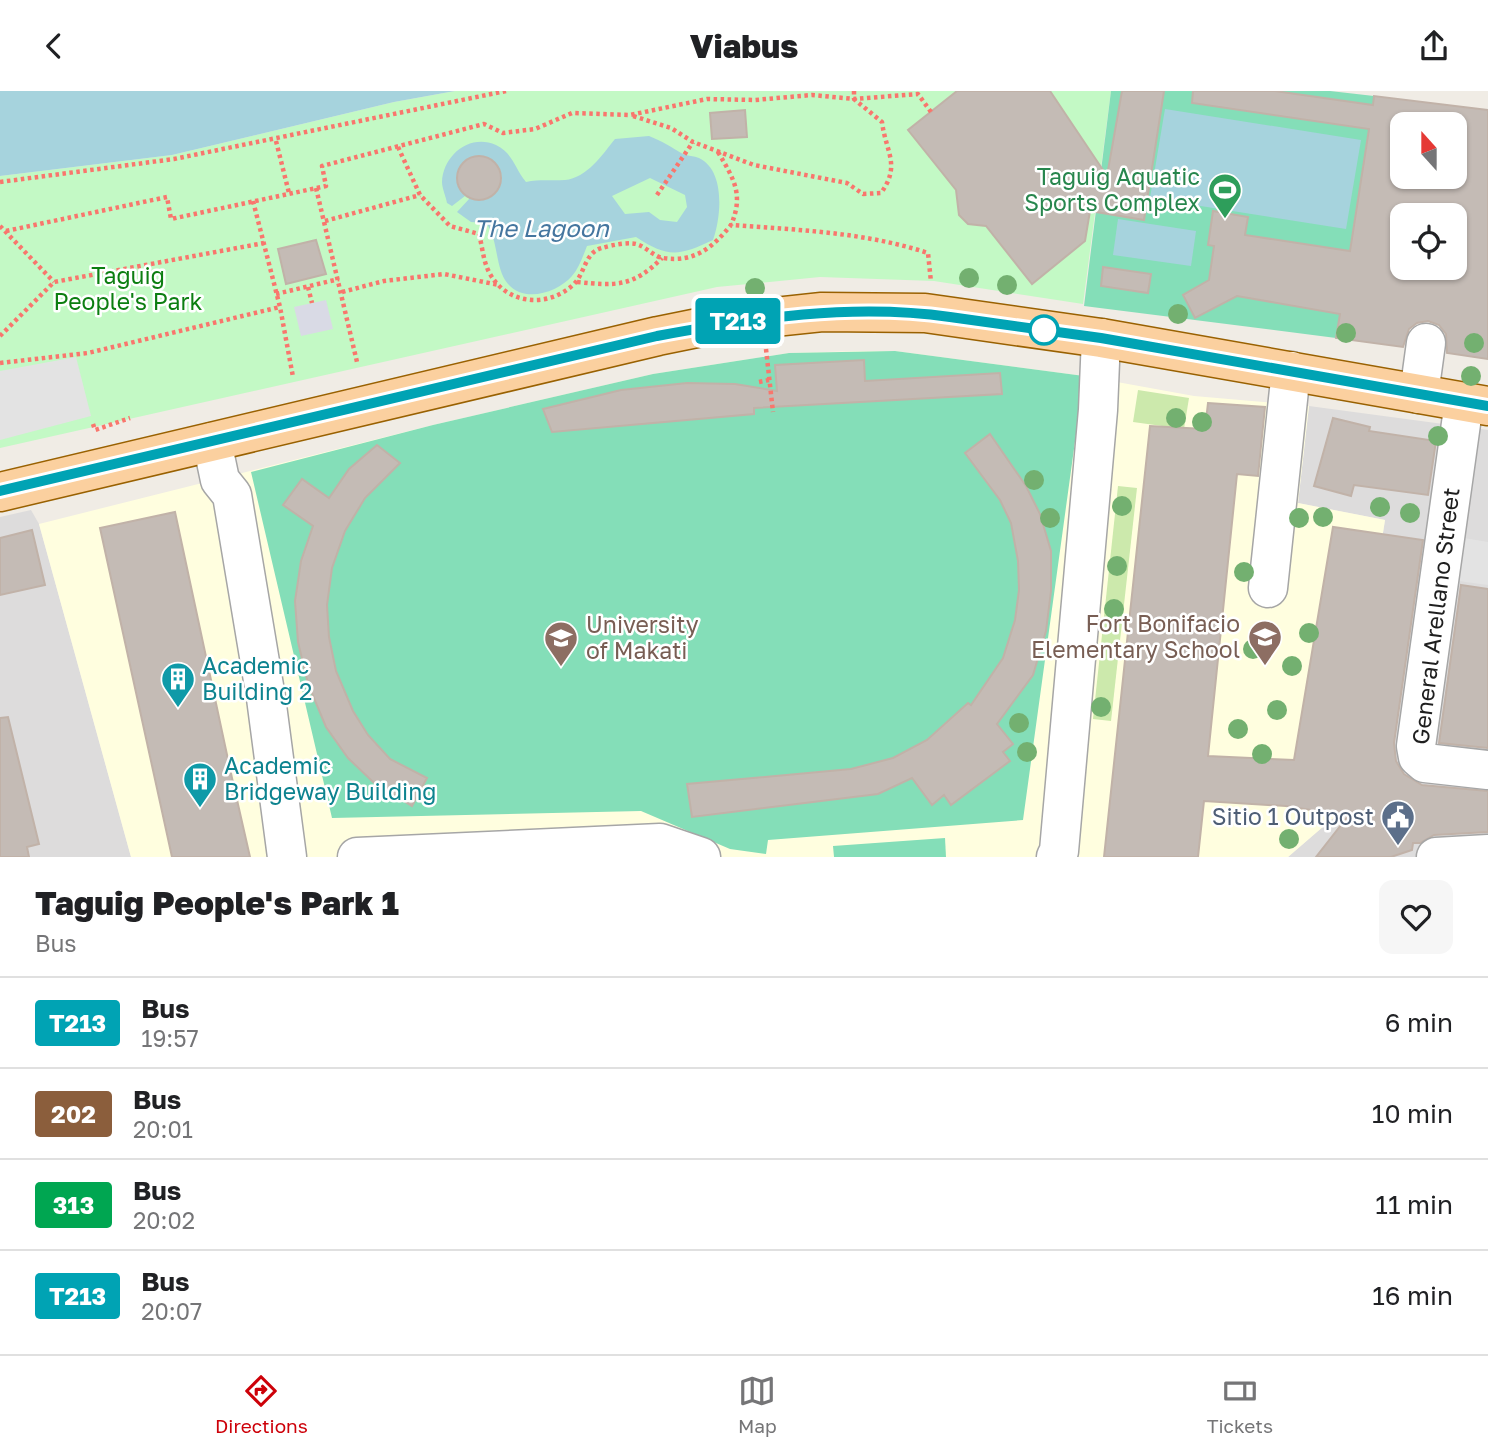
<!DOCTYPE html>
<style>
:root{--surface:#fff;--page:#f6f6f6;--text:#202124;--muted:#757577;--line:#e0e0e0;--accent:#cd0109}
body{margin:0;font-family:"Golos Text",sans-serif;background:var(--page);color:var(--text);height:100vh;display:flex;flex-direction:column;font-size:26px;white-space:nowrap}
*{box-sizing:border-box;margin:0}
p{font-size:23px;color:var(--muted)}
.icon{flex:none;width:38px;height:38px;fill:none;stroke:currentColor;stroke-width:2;stroke-linecap:round;stroke-linejoin:round}
.map{position:relative;height:766px;overflow:hidden}
.drawer{display:flex;flex-direction:column;background:var(--surface);flex:1}
.drawer>*{flex:none}
.badge{padding:0 14px;border-radius:5px;font-size:24px;line-height:46px}
.needle{width:46px;rotate:339deg}
.tools{position:absolute;left:1390px;top:21px;display:grid;gap:14px}
.tools a{display:grid;place-items:center;width:77px;height:77px;border-radius:14px;background:var(--surface);box-shadow:0 2px 5px #0004;font-size:35px}
.map>.badge{position:absolute;translate:-50% -50%;box-shadow:0 0 0 4px #fff}
.round{display:grid;place-items:center;flex:none;width:74px;height:74px;border-radius:14px;background:var(--page)}
.summary{display:flex;align-items:center;justify-content:space-between;height:119px;padding:0 35px}
h1{font-size:33px;font-weight:800;line-height:52px}
ul{padding:0;list-style:none}
li{display:flex;align-items:center;gap:21px;height:91px;padding:0 35px;border-top:2px solid var(--line)}
li div{flex:1}
li b{display:block;font-size:26px}
li em{font-style:normal}
li .badge{min-width:77px;font-weight:700;text-align:center}
header{display:flex;justify-content:space-between;align-items:center;height:91px;padding:0 35px;background:var(--surface);font-size:32px;font-weight:800}
.tabs{display:flex;justify-content:space-around;align-items:center;height:98px;border-top:2px solid var(--line);background:var(--surface);font-size:19px;color:var(--muted)}
.tabs a{display:grid;justify-items:center;gap:4px}
.tabs .selected{color:var(--accent)}
.map>svg:first-child{display:block}
</style>
<header><svg class="icon" aria-label="back" viewBox="0 0 24 24"><path d="M15 5l-7 7 7 7"/></svg>Viabus<svg class="icon" aria-label="share" viewBox="0 0 24 24"><path d="M12 15V3M7 8l5-5 5 5M5 13v7h14v-7"/></svg></header>
<div class="map">
<svg width="1488" height="766" viewBox="0 0 1488 766">
<rect width="100%" height="100%" fill="#f0ece5"/>
<!-- residential -->
<g fill="#dddcdc">
<polygon points="1309,315 1488,339 1488,766 1288,766 1339,722 1385,429 1298,412"/>
<polygon points="31,419 39,433 131,766 0,766 0,426"/>
</g>
<!-- education -->
<polygon fill="#fffedf" points="862,260 895,260 1084,285 1194,305 1309,315 1298,412 1385,429 1339,722 1288,766 131,766 39,433 433,334 653,283 789,262"/>
<!-- grass -->
<g fill="#cce9ac">
<polygon points="1138,299 1189,307 1184,338 1133,331"/>
<polygon points="1118,395 1137,397 1111,630 1093,628"/>
</g>
<!-- park -->
<polygon fill="#c3f9c5" points="455,0 1111,0 1083,213 934,190 820,186 717,196 0,357 0,85 172,64 394,11"/>
<!-- pitch -->
<g fill="#84deb8">
<polygon points="1111,0 1330,0 1374,5 1336,247 1084,215"/>
<polygon points="895,260 1084,285 1023,729 768,749 766,763 730,758 641,720 332,727 251,381 433,334 653,283 789,262"/>
<polygon points="945,747 946,766 834,766 833,755"/>
</g>
<!-- parking -->
<g fill="#e3e3e3">
<polygon points="76,266 91,325 0,349 0,280"/>
<polygon points="1458,446 1488,451 1488,494 1451,489"/>
</g>
<!-- plaza -->
<polygon fill="#d9dae5" points="326,209 333,238 301,245 294,216"/>
<!-- water -->
<g fill="#a6d3dd" fill-rule="evenodd">
<polygon points="0,0 455,0 394,11 172,64 0,85"/>
<polygon points="1165,18 1361,49 1346,138 1150,107"/>
<path d="M649,45C662,50 671,56 683,63C688,65 694,65 699,67C726,80 721,127 713,149C679,165 668,167 636,146L587,155C583,165 579,177 572,185C557,202 521,214 505,189C495,172 498,148 486,132L471,131L457,121L470,107L488,108C507,95 506,74 484,65C467,65 459,73 457,89L465,105L452,115L447,112C446,106 442,97 442,91C443,64 470,42 496,54C513,62 515,78 526,91C540,88 551,90 565,89C587,87 602,64 615,48ZM650,87L685,104L687,116L677,131L660,129L649,121L625,123L612,105Z"/>
<polygon points="1118,128 1196,140 1191,175 1113,164"/>
</g>
<!-- building -->
<g fill="#c4bbb5" stroke="#c1b2a8" stroke-width="2" fill-rule="evenodd">
<polygon points="957,0 1050,0 1107,85 1122,0 1164,0 1144,129 1090,120 1085,150 1032,193 986,135 968,133 959,124 956,99 908,39"/>
<path d="M1193,0H1275L1373,14L1374,5L1488,19V268L1447,262L1446,243L1439,234L1428,230L1417,232L1409,238L1403,256L1336,247L1340,223L1237,205L1195,227L1183,204L1209,189L1214,155L1208,154L1213,120L1248,126L1245,144L1350,160L1369,38L1192,12ZM1402,33H1454V86H1402ZM1402,124H1454V177H1402Z"/>
<polygon points="745,19 747,46 712,48 710,22"/>
<circle cx="479" cy="87" r="22"/>
<polygon points="316,149 326,183 286,193 278,158"/>
<polygon points="1103,176 1151,183 1148,202 1101,195"/>
<polygon points="864,269 865,290 1000,282 1002,303 754,317 754,323 552,341 543,318 621,299 687,292 735,293 777,300 775,274"/>
<polygon points="1208,312 1265,316 1258,385 1237,383 1208,665 1294,669 1333,436 1423,449 1394,652 1396,670 1404,683 1422,694 1488,700 1488,741 1434,744 1420,752 1413,752 1412,759 1391,766 1316,766 1348,725 1286,715 1204,710 1198,766 1104,766 1150,335 1205,338"/>
<polygon points="1333,327 1370,336 1369,340 1436,350 1428,404 1354,394 1351,405 1314,395"/>
<polygon points="990,343 1026,395 1040,423 1051,460 1051,500 1046,540 1033,584 997,633 1013,653 1003,661 1010,670 951,714 944,704 932,714 912,687 878,703 692,726 687,693 851,678 893,667 927,649 968,612 971,614 1003,567 1015,529 1019,499 1018,470 1011,432 1000,409 965,362"/>
<polygon points="377,354 400,372 365,407 345,440 332,477 327,514 329,546 336,580 353,620 368,644 390,668 427,687 412,715 373,691 348,667 326,636 308,593 298,551 295,510 301,470 313,435 283,414 302,388 329,407 349,378"/>
<polygon points="175,421 232,687 250,766 172,766 100,437"/>
<polygon points="32,439 45,494 0,504 0,447"/>
<polygon points="1461,494 1488,498 1488,657 1439,652"/>
<polygon points="8,626 39,753 27,756 29,766 0,766 0,627"/>
</g>
<g fill="none" stroke-linecap="round" stroke-linejoin="round">
<!-- minor casing -->
<g stroke="#a6a6a6" stroke-width="41">
<g id="minor">
<polyline points="1419,303 1426,252"/>
<polyline points="1464,311 1416,655 1418,666 1425,672 1488,679"/>
<polyline points="212,351 220,389 232,404 266,607 287,766"/>
<polyline points="1268,497 1291,280"/>
<polyline points="357,766 660,752 701,766"/>
<polyline points="1056,766 1059,760 1098,319 1101,247"/>
<polyline points="1436,766 1488,763"/>
</g>
</g>
<!-- major casing -->
<g stroke="#996101" stroke-width="41">
<polyline id="major" points="0,401 658,245 727,231 822,221 925,222 1101,247 1488,315"/>
</g>
<!-- path -->
<g stroke="#f9766d" stroke-width="4.5" stroke-dasharray="3.5 3.5" stroke-linecap="butt">
<polyline points="854,0 854,8 918,3 931,21"/>
<polyline points="276,50 289,102"/>
<path d="M398,56L420,104L450,135L479,143C482,154 483,168 488,179C504,214 548,218 574,193C585,182 585,161 602,157C612,154 631,150 639,154C647,157 655,166 663,167C695,172 713,156 731,134C798,139 864,141 928,162L931,191"/>
<path d="M718,61C734,88 744,104 731,134"/>
<polyline points="0,91 174,68 506,0"/>
<polyline points="316,97 357,271"/>
<polyline points="657,104 693,51"/>
<polyline points="253,110 280,216 293,286"/>
<polyline points="325,130 420,104"/>
<polyline points="0,135 54,191"/>
<path d="M6,140L167,106L171,128L326,95L322,75L484,33L503,42L535,38L572,22L630,24L707,8L755,9L812,4L854,8L882,31C886,62 901,74 881,102L863,103L847,92L754,74L693,51L671,37L630,24"/>
<path d="M577,191C616,195 633,196 662,167"/>
<polyline points="308,196 312,212"/>
<polyline points="342,201 384,190 444,183 499,194"/>
<polyline points="276,203 339,188"/>
<polyline points="0,245 54,191 264,152"/>
<polyline points="766,258 773,321"/>
<polyline points="0,272 88,262 280,216"/>
<polyline points="759,291 769,289"/>
<polyline points="93,333 95,339 130,327"/>
</g>
<!-- minor -->
<use href="#minor" stroke="#fff" stroke-width="38"/>
<!-- major -->
<use href="#major" stroke="#fbd09f" stroke-width="38"/>
</g>
<!-- trees -->
<g fill="#73b070">
<circle cx="969" cy="187" r="10"/>
<circle cx="1007" cy="194" r="10"/>
<circle cx="755" cy="197" r="10"/>
<circle cx="1178" cy="223" r="10"/>
<circle cx="1346" cy="242" r="10"/>
<circle cx="1474" cy="252" r="10"/>
<circle cx="1471" cy="285" r="10"/>
<circle cx="1176" cy="327" r="10"/>
<circle cx="1202" cy="331" r="10"/>
<circle cx="1438" cy="345" r="10"/>
<circle cx="1034" cy="389" r="10"/>
<circle cx="1122" cy="415" r="10"/>
<circle cx="1380" cy="416" r="10"/>
<circle cx="1410" cy="422" r="10"/>
<circle cx="1323" cy="426" r="10"/>
<circle cx="1050" cy="427" r="10"/>
<circle cx="1299" cy="427" r="10"/>
<circle cx="1117" cy="475" r="10"/>
<circle cx="1244" cy="481" r="10"/>
<circle cx="1114" cy="518" r="10"/>
<circle cx="1309" cy="542" r="10"/>
<circle cx="1253" cy="558" r="10"/>
<circle cx="1292" cy="575" r="10"/>
<circle cx="1101" cy="616" r="10"/>
<circle cx="1277" cy="619" r="10"/>
<circle cx="1019" cy="632" r="10"/>
<circle cx="1238" cy="638" r="10"/>
<circle cx="1027" cy="661" r="10"/>
<circle cx="1262" cy="663" r="10"/>
<circle cx="1289" cy="748" r="10"/>
</g>
<g fill="none" stroke-linecap="round" stroke-linejoin="round">
<!-- line casing -->
<g stroke="#fff" stroke-width="16">
<path id="line" d="M0,400L657,245C754,227 852,212 950,226L1101,247L1488,315"/>
</g>
<!-- line -->
<use href="#line" stroke="#00a3b4" stroke-width="10"/>
</g>
<!-- icons -->
<defs>
<g id="stadium-pin" transform="scale(1.75)"><path d="M0 17L-7.5 6A9.5 9.5 0 1 1 7.5 6Z" fill="#2e9e5b" stroke="#fff"/><path d="M0-5a6.5 5 0 1 0 0 10a6.5 5 0 1 0 0-10ZM-3.5-1.8h7v3.6h-7Z" fill="#fff"/></g>
<g id="school-pin" transform="scale(1.75)"><path d="M0 17L-7.5 6A9.5 9.5 0 1 1 7.5 6Z" fill="#8d6e63" stroke="#fff"/><path d="M0-5L7-2L0 1L-7-2ZM-4 1L0 2.5L4 1V4Q0 6-4 4Z" fill="#fff"/></g>
<g id="university-pin" transform="scale(1.75)"><path d="M0 17L-7.5 6A9.5 9.5 0 1 1 7.5 6Z" fill="#8d6e63" stroke="#fff"/><path d="M0-5L7-2L0 1L-7-2ZM-4 1L0 2.5L4 1V4Q0 6-4 4Z" fill="#fff"/></g>
<g id="building-pin" transform="scale(1.75)"><path d="M0 17L-7.5 6A9.5 9.5 0 1 1 7.5 6Z" fill="#0f9aa8" stroke="#fff"/><path d="M-4-6H4V6H1V3H-1V6H-4ZM-2.5-4.3h1.7v1.8h-1.7ZM.8-4.3h1.7v1.8H.8ZM-2.5-1h1.7V.8h-1.7ZM.8-1h1.7V.8H.8Z" fill="#fff"/></g>
<g id="civic-pin" transform="scale(1.75)"><path d="M0 17L-7.5 6A9.5 9.5 0 1 1 7.5 6Z" fill="#5c6f8a" stroke="#fff"/><path d="M-.6-6.5H3V-4.5H.6V-3L4-1V1h2V6H-6V1h2V-1L-.6-3ZM-1.2 2.5V6h2.4V2.5Z" fill="#fff"/></g>
</defs>
<g fill-rule="evenodd">
<use href="#stadium-pin" x="1225" y="99"/>
<use href="#school-pin" x="1265" y="546"/>
<use href="#university-pin" x="561" y="547"/>
<use href="#building-pin" x="178" y="588"/>
<use href="#building-pin" x="200" y="688"/>
<use href="#civic-pin" x="1398" y="726"/>
</g>
<!-- markers -->
<circle fill="#fff" stroke="#00a3b4" stroke-width="3.5" cx="1044" cy="239" r="14"/>
<g text-anchor="middle" stroke-width="5" stroke-linejoin="round" paint-order="stroke">
<!-- leisure labels -->
<g font-size="23" fill="#27864d" stroke="#fff" text-anchor="end">
<text x="1200" y="94">Taguig Aquatic<tspan x="1200" dy="26">Sports Complex</tspan></text>
</g>
<!-- park labels -->
<g font-size="23" fill="#0c7e11" stroke="#fff">
<text x="128" y="193">Taguig<tspan x="128" dy="26">People's Park</tspan></text>
</g>
<!-- street labels -->
<g font-size="23" fill="#1f1f1f" stroke="#fff">
<text transform="translate(1436 525) rotate(-83)" y="8">General Arellano Street</text>
</g>
<!-- education labels -->
<g font-size="23" fill="#785e54" stroke="#fff" text-anchor="end">
<text x="1240" y="541">Fort Bonifacio<tspan x="1240" dy="26">Elementary School</tspan></text>
<text x="586" y="542" text-anchor="start">University<tspan x="586" dy="26">of Makati</tspan></text>
</g>
<!-- culture labels -->
<g font-size="23" fill="#0d838f" stroke="#fff" text-anchor="start">
<text x="202" y="583">Academic<tspan x="202" dy="26">Building 2</tspan></text>
<text x="224" y="683">Academic<tspan x="224" dy="26">Bridgeway Building</tspan></text>
</g>
<!-- service labels -->
<g font-size="23" fill="#4e5e75" stroke="#fff" text-anchor="end">
<text x="1374" y="734">Sitio 1 Outpost</text>
</g>
<!-- water labels -->
<g font-size="24" font-style="italic" fill="#45769f" stroke="#fff">
<text x="541" y="146">The Lagoon</text>
</g>
</g>
</svg>
<div class="tools">
<a><svg class="needle" viewBox="-14 -14 28 28"><path d="M0-13l5 13h-10z" fill="#e53935"/><path d="M0 13l5-13h-10z" fill="#757577"/></svg></a>
<a><svg class="icon" aria-label="locate" viewBox="0 0 24 24"><circle cx="12" cy="12" r="6"/><path d="M12 2v4M12 18v4M2 12h4M18 12h4"/></svg></a>
</div>
<b class="badge" style="left:738px;top:230px;background:#00a3b4;color:#fff">T213</b>
</div>
<section class="drawer">
<div class="summary"><div><h1>Taguig People's Park 1</h1><p>Bus</p></div><a class="round"><svg class="icon" aria-label="heart" viewBox="0 0 24 24"><path d="M12 20l-8-8c-3-5 5-10 8-4 3-6 11-1 8 4z"/></svg></a></div>
<ul>
<li><span class="badge" style="background:#00a3b4;color:#fff">T213</span><div><b>Bus</b><p>19:57</p></div><em>6 min</em></li>
<li><span class="badge" style="background:#8b5e3c;color:#fff">202</span><div><b>Bus</b><p>20:01</p></div><em>10 min</em></li>
<li><span class="badge" style="background:#00a651;color:#fff">313</span><div><b>Bus</b><p>20:02</p></div><em>11 min</em></li>
<li><span class="badge" style="background:#00a3b4;color:#fff">T213</span><div><b>Bus</b><p>20:07</p></div><em>16 min</em></li>
</ul>
</section>
<nav class="tabs">
<a class="selected"><svg class="icon" aria-label="directions" viewBox="0 0 24 24"><path d="M12 3l9 9-9 9-9-9zM9 14v-3h6M13 9l2 2-2 2"/></svg>Directions</a>
<a><svg class="icon" aria-label="map" viewBox="0 0 24 24"><path d="M3 6l6-2 6 2 6-2v14l-6 2-6-2-6 2zM9 4v14M15 6v14"/></svg>Map</a>
<a><svg class="icon" aria-label="tickets" viewBox="0 0 24 24"><path d="M3 7h18v10H3zM15 7v10"/></svg>Tickets</a>
</nav>
